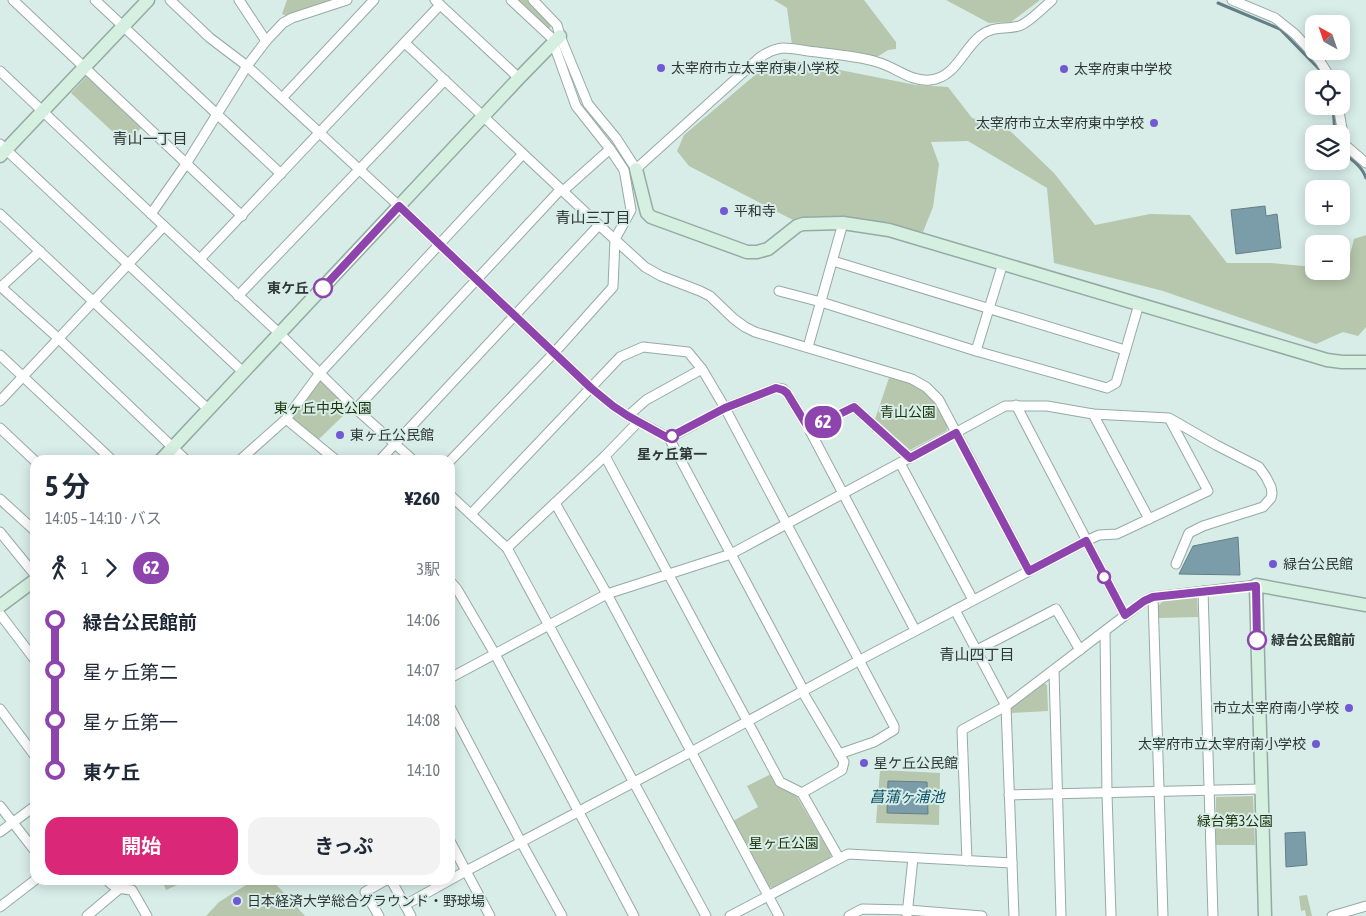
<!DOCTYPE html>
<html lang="ja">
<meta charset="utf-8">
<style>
:root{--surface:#fff;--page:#f2f2f3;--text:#1f2937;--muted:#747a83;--accent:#db2777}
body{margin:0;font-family:"Asap Condensed","Noto Sans JP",sans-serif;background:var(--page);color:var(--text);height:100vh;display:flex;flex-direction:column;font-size:19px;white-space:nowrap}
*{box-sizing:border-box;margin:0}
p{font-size:16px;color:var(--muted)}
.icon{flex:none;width:28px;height:28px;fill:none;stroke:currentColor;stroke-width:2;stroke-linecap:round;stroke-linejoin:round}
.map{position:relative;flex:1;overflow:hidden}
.drawer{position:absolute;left:30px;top:455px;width:425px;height:430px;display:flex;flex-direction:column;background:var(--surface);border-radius:15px;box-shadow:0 2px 12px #0003}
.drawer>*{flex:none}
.badge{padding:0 10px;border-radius:16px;font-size:18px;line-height:32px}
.needle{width:32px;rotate:320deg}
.buttons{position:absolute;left:1305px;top:15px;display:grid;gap:10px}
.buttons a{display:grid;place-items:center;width:45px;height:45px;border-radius:10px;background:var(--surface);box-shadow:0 2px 12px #0003;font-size:25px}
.map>.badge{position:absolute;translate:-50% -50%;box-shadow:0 0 0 2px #fff}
.legs{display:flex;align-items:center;gap:8px;height:55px;padding:0 15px;font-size:16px}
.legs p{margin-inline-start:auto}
.overview{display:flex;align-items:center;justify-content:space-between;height:85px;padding:0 15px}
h1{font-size:28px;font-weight:700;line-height:38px}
.action{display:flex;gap:10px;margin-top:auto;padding:10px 15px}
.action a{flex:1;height:58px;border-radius:15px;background:var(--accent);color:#fff;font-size:20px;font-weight:700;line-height:58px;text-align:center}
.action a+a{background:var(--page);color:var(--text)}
ul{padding:0 15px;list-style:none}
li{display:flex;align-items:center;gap:18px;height:50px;font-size:19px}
li i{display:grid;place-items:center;width:8px;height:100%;margin:0 6px;background:currentColor}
li i::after{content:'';width:12px;height:12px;margin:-6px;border:4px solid;border-radius:50%;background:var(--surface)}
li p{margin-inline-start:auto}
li:first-child i{background:linear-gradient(#0000 50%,currentColor 0)}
li:last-child i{background:linear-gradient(currentColor 50%,#0000 0)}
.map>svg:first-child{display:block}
</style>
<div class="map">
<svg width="1366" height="916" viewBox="0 0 1366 916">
<rect width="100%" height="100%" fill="#d8ede8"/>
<!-- green -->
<g fill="#b6c7ad">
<polygon points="287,0 336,0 287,16 282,14"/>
<polygon points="516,0 528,0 551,25 550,28 547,29"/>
<polygon points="774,0 864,0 896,42 896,49 888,50 877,57 792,45 787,8"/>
<polygon points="946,0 1040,0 1011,22 989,23"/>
<polygon points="784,59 916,85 948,87 972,118 1006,127 1054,173 1095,225 1150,214 1190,215 1227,263 1271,263 1314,267 1314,271 1328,271 1344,279 1354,239 1366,235 1366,327 1358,336 1343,332 1316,344 1163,291 1054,263 1047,188 968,141 931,142 939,164 933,207 923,232 859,221 795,221 689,166 677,151 684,135 761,70"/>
<polygon points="86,77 90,77 142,127 126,144 71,93"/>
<path d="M889,378C896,380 905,381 913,384C930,390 939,411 949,426L946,431L910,450L875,419Z"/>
<polygon points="324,379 351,408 318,440 291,418 319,380"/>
<polygon points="1197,597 1198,617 1158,618 1157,607 1163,601"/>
<polygon points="1043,683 1047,685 1048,711 1011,713 1010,708"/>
<polygon points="880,770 940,773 939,825 876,823"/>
<polygon points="771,774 779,787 796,795 831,854 830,861 772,888 765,885 733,821 758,807 747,786"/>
<polygon points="1253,796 1255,845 1215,845 1216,797"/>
<polygon points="162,880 189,880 166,890"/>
<polygon points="269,880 272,880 305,916 206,916 219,902 246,885"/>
<polygon points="1307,895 1312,916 1306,916 1305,910 1301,911 1299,896"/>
</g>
<!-- water -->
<g fill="#7b9da9" stroke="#647e86">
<polygon points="1265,206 1266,216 1277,214 1281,248 1236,254 1231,210"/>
<polygon points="1238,537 1240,575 1179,574 1193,546"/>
<polygon points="888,781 927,782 928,814 887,813"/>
<polygon points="1305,832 1307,865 1286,867 1285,833"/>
</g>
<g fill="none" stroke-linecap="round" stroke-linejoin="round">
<!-- stream -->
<g stroke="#647e86" stroke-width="3">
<polyline points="1218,3 1280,29 1323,73"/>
<polyline points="1333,106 1335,134"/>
<path d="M1341,151C1351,159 1362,166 1366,178"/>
</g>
<!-- street casing -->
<g stroke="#96aaa4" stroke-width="11">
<g id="street">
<polyline points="13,0 242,216"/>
<polyline points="95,0 281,174"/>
<polyline points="170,0 210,38 247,66 399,206 591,388 613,406 628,416 669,438 804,691"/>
<polyline points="239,0 266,41"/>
<polyline points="435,0 519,78"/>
<polyline points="511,0 555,41"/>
<path d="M533,0L557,25L560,36L588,104L616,138L636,169L759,58C766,53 774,49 783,48C794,48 806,51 817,52C837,55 858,56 877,62C896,67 910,82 930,80C955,78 962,51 980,36C994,25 1004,30 1019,26C1029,23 1044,7 1052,0"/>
<polyline points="1232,0 1275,18 1295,34 1320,61 1331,79"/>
<polyline points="405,43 599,225 645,267 661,276 700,291 710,296 734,319 745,327 755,332 912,379 926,387 939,400 1029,571"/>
<polyline points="0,71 164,226 280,334 356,409 413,460"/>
<polyline points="282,98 374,0"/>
<polyline points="1338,106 1345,145 1366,163"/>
<polyline points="0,144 243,372"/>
<polyline points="563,191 610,149"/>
<polyline points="0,214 209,410"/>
<polyline points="151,214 186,164 247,66 266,41 283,23 292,18 347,0"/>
<polyline points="200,259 440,5"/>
<polyline points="833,261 1125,350"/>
<polyline points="0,286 58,338 186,460"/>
<polyline points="1,287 40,251"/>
<polyline points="779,291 821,302 976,351 1107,388 1116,383 1139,304"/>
<polyline points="238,296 445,80"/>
<polyline points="808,347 843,223"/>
<polyline points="976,351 1003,263"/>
<polyline points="0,355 112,460"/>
<polyline points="0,401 164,226"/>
<polyline points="1016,405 1087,541"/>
<polyline points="356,409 561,189"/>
<polyline points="1093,414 1149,519"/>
<polyline points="628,416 646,400 702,369"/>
<polyline points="286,419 336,460"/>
<polyline points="0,428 35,461"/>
<polyline points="809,429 854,407 910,458"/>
<polyline points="669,438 725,408 776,388 783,389 787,393 809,429 915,630"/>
<polyline points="605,456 780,782 802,793 839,858"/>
<polyline points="240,460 286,419 320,373 523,154"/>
<polyline points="380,460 599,225"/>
<polyline points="450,461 554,353 613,287 615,239 631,210 625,175 624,170 610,149 576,106 553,42"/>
<polyline points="900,463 973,600"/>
<polyline points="450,495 507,548 706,916"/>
<polyline points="0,499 35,531"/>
<polyline points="555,503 607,594 779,916"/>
<polyline points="471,514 620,357 643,347 688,352 702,369 725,408 894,726 894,730 874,742 839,754"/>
<polyline points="0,532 35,575"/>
<polyline points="1086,541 1125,615"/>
<polyline points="507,548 605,456 638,422"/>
<polyline points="450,581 457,589 495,654 634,916"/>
<polyline points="1203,591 1213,916"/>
<polyline points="1153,597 1163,916"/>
<polyline points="955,610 1006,706 1014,916"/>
<polyline points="0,614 35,660"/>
<polyline points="1105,631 1107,794 1111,916"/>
<polyline points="977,650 1056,609 1080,650"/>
<polyline points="1054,671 1061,916"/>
<polyline points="450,678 607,594 731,554 1005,406 1047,406 1093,414 1169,418 1216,445 1259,467 1266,477 1271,487 1272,493 1271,498 1263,507 1203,526 1189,533 1176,564"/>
<polyline points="450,707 521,842 562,916"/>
<polyline points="0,709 35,756"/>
<polyline points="802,793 842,770 844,762 802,691"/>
<polyline points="1009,795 1261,789"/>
<polyline points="0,806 35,851"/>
<polyline points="0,832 35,806"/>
<polyline points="450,841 490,916"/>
<polyline points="967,861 962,730 1006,706 1144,601 1153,597 1256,585"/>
<path d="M107,880C115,889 121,889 132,890L147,916"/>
<polyline points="391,880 411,916"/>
<polyline points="405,905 466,871 691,752 860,660 1086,541 1099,535 1117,534 1208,491 1170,420"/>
<polyline points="0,907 35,880"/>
<polyline points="907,915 913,858"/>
<polyline points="87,916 119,889"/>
<polyline points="379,916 365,892 386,880"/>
<polyline points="730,916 848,854 1012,863"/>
<polyline points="849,916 862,909 908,910 982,916"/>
<polyline points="1332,916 1366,906"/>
</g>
</g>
<!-- secondary casing -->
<g stroke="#96aaa4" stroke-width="15">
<g id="secondary">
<polyline points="0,156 148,0"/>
<polyline points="636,169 647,213 651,217 747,252 757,252 768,249 797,226 803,224 843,223 889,230 1327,360 1342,362 1366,362"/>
<polyline points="161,460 519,78 560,36"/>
<polyline points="0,606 35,580"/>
<polyline points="1265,916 1256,585 1366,605"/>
</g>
</g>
<!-- street -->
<use href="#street" stroke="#fff" stroke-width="9"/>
<!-- secondary -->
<use href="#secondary" stroke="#d5f0e0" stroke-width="12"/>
</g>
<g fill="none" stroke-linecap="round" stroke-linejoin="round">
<!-- line-1 casing -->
<g stroke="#fff" stroke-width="11">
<polyline id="line-1" points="323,288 399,206 591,388 613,406 628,416 668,438 725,408 776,388 783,390 787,393 809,429 854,407 910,458 956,433 1029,571 1086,541 1125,615 1144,601 1153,597 1256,586 1257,640"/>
</g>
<!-- line-1 -->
<use href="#line-1" stroke="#8e44ad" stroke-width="8"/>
</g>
<!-- markers -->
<g fill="#7059d3" stroke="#d8ede8" stroke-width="2">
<circle cx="661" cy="68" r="5"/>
<circle cx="1064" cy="69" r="5"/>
<circle cx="1154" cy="123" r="5"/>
<circle cx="724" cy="211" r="5"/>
<circle cx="340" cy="435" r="5"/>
<circle cx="1273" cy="564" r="5"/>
<circle cx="1349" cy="708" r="5"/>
<circle cx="1316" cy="744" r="5"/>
<circle cx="864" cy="763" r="5"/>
<circle cx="237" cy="901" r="5"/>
</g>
<g fill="#fff" stroke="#8e44ad" stroke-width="2.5">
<circle cx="323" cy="288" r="9"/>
<circle cx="672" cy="436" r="6"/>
<circle cx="1104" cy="577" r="6"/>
<circle cx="1257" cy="640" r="9"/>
</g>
<g text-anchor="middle" stroke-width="4" stroke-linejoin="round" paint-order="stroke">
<!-- poi labels -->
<g font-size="14" fill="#2e3734" stroke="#d8ede8" text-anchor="start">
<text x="671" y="73">太宰府市立太宰府東小学校</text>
<text x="1074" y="74">太宰府東中学校</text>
<text x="1144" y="128" text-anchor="end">太宰府市立太宰府東中学校</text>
<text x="734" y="216">平和寺</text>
<text x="350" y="440">東ヶ丘公民館</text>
<text x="1283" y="569">緑台公民館</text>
<text x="1339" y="713" text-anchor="end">市立太宰府南小学校</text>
<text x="1306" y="749" text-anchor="end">太宰府市立太宰府南小学校</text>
<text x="874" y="768">星ケ丘公民館</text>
<text x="247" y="906">日本経済大学総合グラウンド・野球場</text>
</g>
<!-- stop labels -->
<g font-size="14" font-weight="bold" fill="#2e3734" stroke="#d8ede8" text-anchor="end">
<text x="309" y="293">東ケ丘</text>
<text x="672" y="459" text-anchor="middle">星ヶ丘第一</text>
<text x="1271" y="645" text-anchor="start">緑台公民館前</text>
</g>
<!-- park labels -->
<g font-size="14" fill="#1b3208" stroke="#d8ede8">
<text x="323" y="413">東ヶ丘中央公園</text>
<text x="908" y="417">青山公園</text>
<text x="1235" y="826">緑台第3公園</text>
<text x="784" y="848">星ヶ丘公園</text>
</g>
<!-- neighbourhood labels -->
<g font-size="15" fill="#2e3734" stroke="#d8ede8">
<text x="150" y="144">青山一丁目</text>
<text x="593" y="223">青山三丁目</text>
<text x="977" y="660">青山四丁目</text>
</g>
<!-- water labels -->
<g font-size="15" font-style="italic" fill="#085064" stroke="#d8ede8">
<text x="907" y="802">菖蒲ヶ浦池</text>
</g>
</g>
</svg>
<div class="buttons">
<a><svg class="needle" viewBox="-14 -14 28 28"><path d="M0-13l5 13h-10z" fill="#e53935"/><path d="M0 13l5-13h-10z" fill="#747a83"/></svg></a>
<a><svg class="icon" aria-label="locate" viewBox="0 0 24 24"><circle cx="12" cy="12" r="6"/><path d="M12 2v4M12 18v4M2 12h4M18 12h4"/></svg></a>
<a><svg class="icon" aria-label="layers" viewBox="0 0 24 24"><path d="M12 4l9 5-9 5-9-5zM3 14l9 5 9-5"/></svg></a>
<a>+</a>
<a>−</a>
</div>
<b class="badge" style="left:823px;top:422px;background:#8e44ad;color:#fff">62</b>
<section class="drawer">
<div class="overview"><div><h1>5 分</h1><p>14:05 – 14:10 · バス</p></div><b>¥260</b></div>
<div class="legs"><svg class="icon" aria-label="walk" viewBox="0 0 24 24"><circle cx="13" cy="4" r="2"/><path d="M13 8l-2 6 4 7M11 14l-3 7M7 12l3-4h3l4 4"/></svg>1<svg class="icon" aria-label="forward" viewBox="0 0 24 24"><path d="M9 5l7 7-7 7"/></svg><b class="badge" style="background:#8e44ad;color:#fff">62</b><p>3駅</p></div>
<ul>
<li><i style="color:#8e44ad"></i><b>緑台公民館前</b><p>14:06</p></li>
<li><i style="color:#8e44ad"></i><span>星ヶ丘第二</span><p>14:07</p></li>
<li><i style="color:#8e44ad"></i><span>星ヶ丘第一</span><p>14:08</p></li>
<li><i style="color:#8e44ad"></i><b>東ケ丘</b><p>14:10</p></li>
</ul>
<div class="action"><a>開始</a><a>きっぷ</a></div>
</section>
</div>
